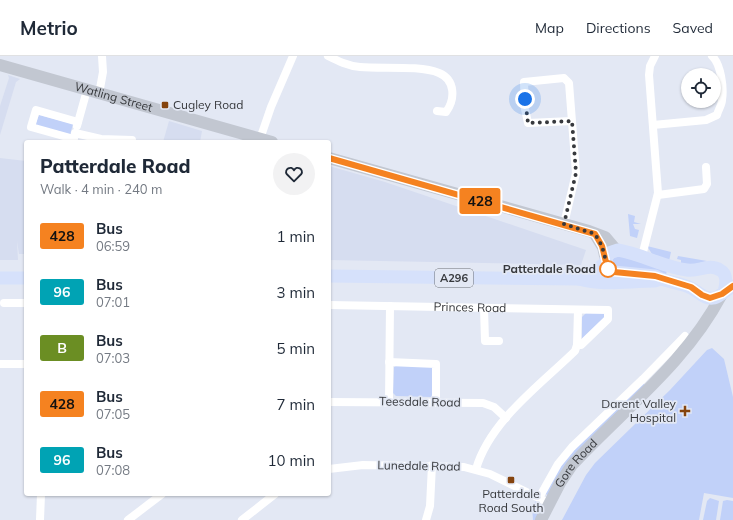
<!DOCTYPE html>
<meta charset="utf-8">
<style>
:root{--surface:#fff;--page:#f2f2f3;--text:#1f2937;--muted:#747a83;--line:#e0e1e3}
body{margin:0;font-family:Mulish,sans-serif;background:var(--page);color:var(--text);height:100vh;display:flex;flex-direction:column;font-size:15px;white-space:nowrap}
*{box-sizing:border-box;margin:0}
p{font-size:13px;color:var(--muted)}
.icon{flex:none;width:22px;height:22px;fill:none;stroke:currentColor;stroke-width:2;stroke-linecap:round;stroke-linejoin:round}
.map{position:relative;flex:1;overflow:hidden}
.side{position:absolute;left:24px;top:84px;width:307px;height:356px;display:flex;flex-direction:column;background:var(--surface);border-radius:4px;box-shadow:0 1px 3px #0004}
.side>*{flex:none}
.badge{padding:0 8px;border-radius:3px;font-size:14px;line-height:26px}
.tools{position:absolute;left:681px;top:12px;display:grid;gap:8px}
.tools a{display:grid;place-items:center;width:40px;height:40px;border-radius:50%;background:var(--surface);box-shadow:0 1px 3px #0004;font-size:20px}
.you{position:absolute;width:20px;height:20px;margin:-10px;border:3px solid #fff;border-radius:50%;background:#1a73e8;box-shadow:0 0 0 6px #1a73e833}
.map>.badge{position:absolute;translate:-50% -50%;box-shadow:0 0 0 2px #fff}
.round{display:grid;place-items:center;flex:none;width:42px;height:42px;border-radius:21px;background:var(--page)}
.head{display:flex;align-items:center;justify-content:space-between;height:68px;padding:0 16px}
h1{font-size:19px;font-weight:800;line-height:30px}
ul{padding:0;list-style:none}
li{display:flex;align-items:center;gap:12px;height:56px;padding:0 16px}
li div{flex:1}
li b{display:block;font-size:15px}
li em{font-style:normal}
li .badge{min-width:44px;font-weight:700;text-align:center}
header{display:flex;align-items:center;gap:24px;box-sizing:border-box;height:56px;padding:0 20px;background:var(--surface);border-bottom:1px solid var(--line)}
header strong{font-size:19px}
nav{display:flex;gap:22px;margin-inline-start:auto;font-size:14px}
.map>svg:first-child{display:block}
</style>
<header>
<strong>Metrio</strong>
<nav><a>Map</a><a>Directions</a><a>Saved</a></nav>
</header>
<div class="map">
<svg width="733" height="464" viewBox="0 0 733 464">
<rect width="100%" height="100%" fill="#e3e8f4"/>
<!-- built -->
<g fill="#d6ddf0">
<polygon points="8,19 20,23 16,26 0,79 0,50 9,22"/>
<polygon points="169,65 202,75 200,86 163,86"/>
<polygon points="0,102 26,105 26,198 19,198 17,185 18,204 0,204"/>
<polygon points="329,110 385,126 586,194 581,209 329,204"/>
</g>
<!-- green -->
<g fill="#c1d1f9">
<polygon points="39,59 73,68 70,79 35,69"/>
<polygon points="628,158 635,160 634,166 641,168 633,168 635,173 639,174 637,182 630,180"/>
<polygon points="647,190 671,196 669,205 652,198"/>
<polygon points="616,199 667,214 666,219 617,214 610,208"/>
<polygon points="678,200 707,205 692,209 681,207 681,204 677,203"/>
<polygon points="604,256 606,261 584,283 582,283 582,261 586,257"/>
<polygon points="712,292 724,303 733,341 733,442 704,437 699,464 562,464 586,419 595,407 670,334 707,294"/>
<polygon points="398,309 431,309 433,312 433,337 431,341 396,340 393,337 394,311"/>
<polygon points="643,327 646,330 548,439 545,438 556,416 575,392"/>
<polygon points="710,442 719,445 716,464 703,464 707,445"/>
<polygon points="727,444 733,445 733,464 720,464 723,445"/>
<polygon points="536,445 540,453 537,464 533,464 532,450"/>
</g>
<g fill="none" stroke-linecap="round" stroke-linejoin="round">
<!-- street -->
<g stroke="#fff" stroke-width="8">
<path d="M328,0C338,5 348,10 360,11C382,13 420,9 439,17C456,24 455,44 446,56L437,55"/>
<polyline points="99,38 103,16 102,0"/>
<path d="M653,69L706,64L717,59C718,54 722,49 722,44C724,32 721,8 712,0"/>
<polyline points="77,70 87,34"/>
<polyline points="75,77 101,83 132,84 132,86"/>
<polyline points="74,83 31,71 36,54 78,66"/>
<polyline points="260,83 271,51 293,0"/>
<polyline points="658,139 704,133 707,128 706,111"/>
<polyline points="564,168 576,117 569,27 564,22 524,26 525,53 528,67 572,65"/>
<polyline points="642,200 658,137 649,19 650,10 655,0"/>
<polyline points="4,247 26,247"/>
<path id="s1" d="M329,249L608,254V263L581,289H577L575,295C540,329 490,365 476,413"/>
<polyline points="484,252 485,285 499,285"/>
<polyline points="577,289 578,254"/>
<polyline points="389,306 436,308 436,346"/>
<polyline points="0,308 26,308"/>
<polyline points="389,345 390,250"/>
<polyline points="329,346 483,347 494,351 506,362"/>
<polyline points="329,413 363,409 464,411 490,418 549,447"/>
<polyline points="539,442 558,408 572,391 643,323 685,280"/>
<polyline points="40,464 41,438"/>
<polyline points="128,464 162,438"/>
<polyline points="242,464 275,438"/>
<polyline points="426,464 430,450 432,409"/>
</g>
<!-- secondary -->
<g stroke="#c2c7d1" stroke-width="12">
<path id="s2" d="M0,9L272,86"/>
<polyline points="329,102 589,175 605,181 616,194"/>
<polyline points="595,178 603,191 606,204"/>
<path id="s3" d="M541,464L560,427L572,409C625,352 685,308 722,238"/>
</g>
<!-- primary -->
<g stroke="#d6e1fb" stroke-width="13">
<path d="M329,220L579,223C604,230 628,225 655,225L660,223"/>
<polyline points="0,222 26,222"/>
<polyline points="579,223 594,216 606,206"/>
<path d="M724,236C726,229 728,218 720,214C709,207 699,216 687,214C663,211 642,198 618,194L609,197L606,203L608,213L614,216L655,220C666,227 680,226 691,232C699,236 705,244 714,242C721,240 727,233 733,230"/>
</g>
</g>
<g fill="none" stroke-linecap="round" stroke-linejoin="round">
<!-- line casing -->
<g stroke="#fff" stroke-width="9">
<polyline id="line" points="329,102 595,178 602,190 607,210 614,216 655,220 691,231 702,239 710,242 722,238 733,230"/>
</g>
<!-- line -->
<use href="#line" stroke="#f58220" stroke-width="6"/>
<!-- walk -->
<polyline stroke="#37393d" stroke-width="4" stroke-dasharray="0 7.2" points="525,43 528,67 572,65 576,117 564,168 595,178 602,190 608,213"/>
</g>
<!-- markers -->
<g fill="#85440e" stroke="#e3e8f4" stroke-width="1.5">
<rect x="161" y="45" width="8" height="8" rx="2"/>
<path d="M683 349h4v4h4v4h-4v4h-4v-4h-4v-4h4z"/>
<rect x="507" y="420" width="8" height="8" rx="2"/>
</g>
<circle fill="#fff" stroke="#f58220" stroke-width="2" cx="608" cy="213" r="8"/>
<g text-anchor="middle" stroke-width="3.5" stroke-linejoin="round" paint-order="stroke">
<!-- shield labels -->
<rect fill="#e3e8f4" stroke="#6b6e74" stroke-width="1" x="435" y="213" width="38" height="18" rx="3"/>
<g font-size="11" font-weight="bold" fill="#37393d">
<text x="454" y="226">A296</text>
</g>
<!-- street labels -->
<g font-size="12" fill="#37393d" stroke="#e3e8f4">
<text dy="4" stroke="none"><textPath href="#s2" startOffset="118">Watling Street</textPath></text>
<text dy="4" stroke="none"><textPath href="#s1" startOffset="141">Princes Road</textPath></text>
<text transform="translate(420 346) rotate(1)" y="4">Teesdale Road</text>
<text dy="4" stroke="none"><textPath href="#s3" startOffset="67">Gore Road</textPath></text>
<text transform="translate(419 410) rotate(1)" y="4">Lunedale Road</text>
</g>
<!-- poi labels -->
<g font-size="12" fill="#37393d" stroke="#e3e8f4" text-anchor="start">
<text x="173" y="53">Cugley Road</text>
<text x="676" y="352" text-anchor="end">Darent Valley<tspan x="676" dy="14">Hospital</tspan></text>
<text x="511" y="442" text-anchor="middle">Patterdale<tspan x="511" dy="14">Road South</tspan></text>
</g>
<!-- stop labels -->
<g font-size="12" font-weight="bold" fill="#37393d" stroke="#e3e8f4" text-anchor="end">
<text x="596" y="217">Patterdale Road</text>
</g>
</g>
</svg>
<div class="tools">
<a><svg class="icon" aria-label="locate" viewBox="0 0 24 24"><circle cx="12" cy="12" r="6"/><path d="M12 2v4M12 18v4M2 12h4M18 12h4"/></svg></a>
</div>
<div class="you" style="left:525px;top:43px"></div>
<b class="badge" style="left:480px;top:145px;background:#f58220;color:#111">428</b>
<section class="side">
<div class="head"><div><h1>Patterdale Road</h1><p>Walk · 4 min · 240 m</p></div><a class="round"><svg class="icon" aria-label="heart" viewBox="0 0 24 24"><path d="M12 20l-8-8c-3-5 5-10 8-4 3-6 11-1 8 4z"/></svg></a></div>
<ul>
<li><span class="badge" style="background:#f58220;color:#111">428</span><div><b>Bus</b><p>06:59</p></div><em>1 min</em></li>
<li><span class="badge" style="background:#00a3b4;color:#fff">96</span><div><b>Bus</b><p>07:01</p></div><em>3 min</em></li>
<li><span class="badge" style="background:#6b8e23;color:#fff">B</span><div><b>Bus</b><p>07:03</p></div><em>5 min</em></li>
<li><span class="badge" style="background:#f58220;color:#111">428</span><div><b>Bus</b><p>07:05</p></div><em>7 min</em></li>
<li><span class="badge" style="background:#00a3b4;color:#fff">96</span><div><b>Bus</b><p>07:08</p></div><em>10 min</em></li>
</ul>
</section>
</div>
